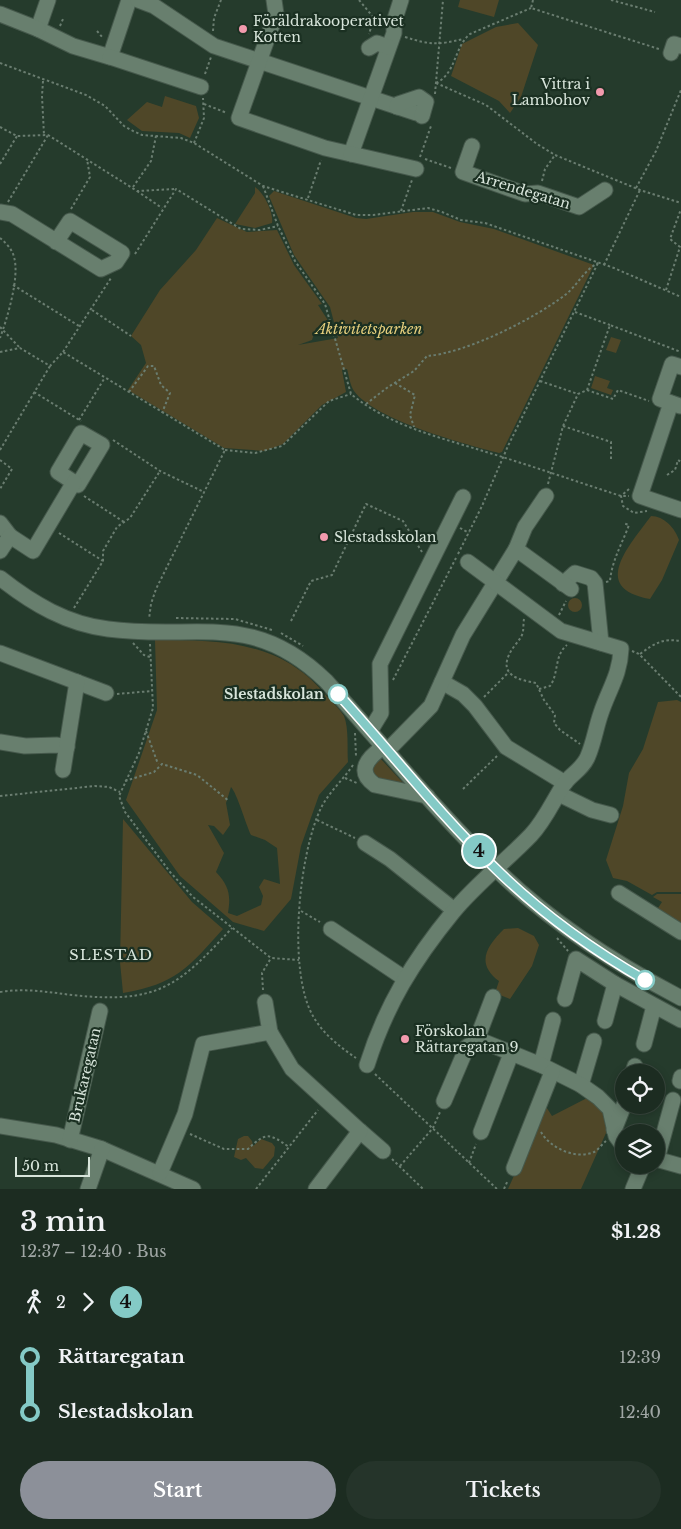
<!DOCTYPE html>
<meta charset="utf-8">
<style>
:root{--surface:#1c2c21;--page:#25342a;--text:#f1f3f6;--muted:#a0a7a5;--line:#3a483f;--accent:#8c9099}
body{margin:0;font-family:"Libre Baskerville",serif;background:var(--page);color:var(--text);height:100vh;display:flex;flex-direction:column;font-size:19px;white-space:nowrap}
*{box-sizing:border-box;margin:0}
p{font-size:16px;color:var(--muted)}
.icon{flex:none;width:28px;height:28px;fill:none;stroke:currentColor;stroke-width:2;stroke-linecap:round;stroke-linejoin:round}
.map{position:relative;height:1189px;overflow:hidden}
.details{display:flex;flex-direction:column;background:var(--surface);flex:1}
.details>*{flex:none}
.badge{padding:0 10px;border-radius:16px;font-size:18px;line-height:32px}
.controls{position:absolute;left:615px;top:1064px;display:grid;gap:10px}
.controls a{display:grid;place-items:center;width:50px;height:50px;border-radius:50%;background:var(--surface);box-shadow:0 2px 8px #0003,0 0 0 1px var(--line);font-size:25px}
.scale{position:absolute;left:15px;bottom:12px;width:75px;box-sizing:border-box;padding-left:5px;border:2px solid #d8e5db;border-top:0;font-size:14px;line-height:18px;white-space:nowrap;color:#d8e5db;-webkit-text-stroke:4px #1b3022;paint-order:stroke}
.map>.badge{position:absolute;translate:-50% -50%;box-shadow:0 0 0 2px #fff}
.legs{display:flex;align-items:center;gap:8px;height:55px;padding:0 20px;font-size:16px}
.legs p{margin-inline-start:auto}
.overview{display:flex;align-items:center;justify-content:space-between;height:85px;padding:0 20px}
h1{font-size:28px;font-weight:600;line-height:38px}
.action{display:flex;gap:10px;margin-top:auto;padding:10px 20px}
.action a{flex:1;height:58px;border-radius:30px;background:var(--accent);color:#fff;font-size:20px;font-weight:600;line-height:58px;text-align:center}
.action a+a{background:var(--page);color:var(--text)}
ul{padding:0 20px;list-style:none}
li{display:flex;align-items:center;gap:18px;height:55px;font-size:19px}
li i{display:grid;place-items:center;width:8px;height:100%;margin:0 6px;background:currentColor}
li i::after{content:'';width:12px;height:12px;margin:-6px;border:4px solid;border-radius:50%;background:var(--surface)}
li p{margin-inline-start:auto}
li:first-child i{background:linear-gradient(#0000 50%,currentColor 0)}
li:last-child i{background:linear-gradient(currentColor 50%,#0000 0)}
.map>svg:first-child{display:block}
</style>
<div class="map">
<svg width="681" height="1189" viewBox="0 0 681 1189">
<rect width="100%" height="100%" fill="#253b2c"/>
<!-- green -->
<g fill="#4f4728" fill-rule="evenodd">
<polygon points="460,0 499,0 494,17 458,7"/>
<polygon points="518,23 538,45 521,97 510,113 499,101 451,76 462,44 496,27"/>
<polygon points="165,96 196,106 199,118 190,138 179,133 142,131 127,120 147,102 162,107"/>
<path d="M255,187C264,193 274,213 272,223L255,228L235,224L255,193Z"/>
<path d="M274,191L356,218L366,219L413,212H433L460,222L494,229L594,265L502,452L499,453C464,444 375,420 354,391C350,385 349,376 347,369L342,370L346,392L322,405L283,444L265,451L224,448L128,390L146,363L141,345L131,336L160,290L196,250L217,218L247,232L277,230L294,265L322,304L318,305L329,322L316,328L312,340L298,345L338,338L330,307L294,255L269,196Z"/>
<polygon points="611,337 621,340 616,353 606,350"/>
<polygon points="595,376 610,381 607,388 613,390 611,395 591,388"/>
<path d="M651,516C664,516 675,528 679,540L662,580L650,599C589,588 630,545 651,516Z"/>
<circle cx="575" cy="605" r="7"/>
<path d="M155,640C218,640 279,640 324,693C330,700 339,708 344,716C349,728 347,749 348,762L319,795L301,846L291,899L264,931L233,922L180,876L126,800L157,710ZM231,787C237,793 246,825 251,835L265,840L277,848L280,884L264,879L259,887L263,896L261,905L237,916L228,913C231,895 229,886 216,872L224,853L208,825L214,826L223,835L230,825L226,803Z"/>
<polygon points="677,700 681,702 681,892 657,892 652,895 627,881 613,878 606,860 623,806 629,773 643,749 658,702"/>
<polygon points="380,758 405,785 374,778 371,764"/>
<path d="M123,819L192,902L223,929C188,968 176,984 123,993L120,962Z"/>
<polygon points="657,894 681,894 681,926 656,911 662,902 653,897"/>
<path d="M518,928L534,936L539,945L532,966L510,999L495,993L499,981C475,963 487,946 504,929Z"/>
<polygon points="589,1097 605,1109 610,1124 581,1189 508,1189 530,1140 543,1102 552,1116"/>
<polygon points="244,1136 248,1136 252,1141 253,1146 261,1139 272,1143 275,1147 274,1156 263,1169 255,1168 246,1158 241,1160 234,1157 238,1139"/>
</g>
<g fill="none" stroke-linecap="round" stroke-linejoin="round">
<!-- minor casing -->
<g stroke="#46594c" stroke-width="17">
<g id="minor">
<polyline points="48,0 38,29 73,46 110,57 129,0"/>
<polyline points="138,0 154,6 214,46 416,113"/>
<polyline points="274,0 276,14 239,118 325,148 351,154 394,33 394,22 401,0"/>
<polyline points="0,14 38,29"/>
<polyline points="369,48 377,43 388,47"/>
<polyline points="671,53 674,44 681,46"/>
<polyline points="110,57 201,87"/>
<polyline points="397,107 398,104 419,97 426,102 422,116"/>
<polyline points="472,146 463,172 525,194 538,193 579,207 605,190"/>
<polyline points="351,154 416,169"/>
<polyline points="0,212 12,214 101,269 116,262 122,253 70,221 56,242"/>
<polyline points="671,403 640,496 681,510"/>
<polyline points="680,406 660,399 672,364 681,367"/>
<polygon points="81,433 102,445 78,485 58,472"/>
<polyline points="0,523 10,536"/>
<polyline points="516,549 525,527 546,496"/>
<polyline points="0,551 10,536 33,551 74,482"/>
<path d="M0,578C33,604 67,624 108,629C196,641 252,609 326,681C382,744 435,810 496,869C550,922 614,963 681,998"/>
<polyline points="563,584 575,573 591,578 595,583 601,643"/>
<polyline points="0,653 106,693"/>
<polyline points="442,682 463,694 475,706 506,747 565,783"/>
<polyline points="370,731 381,713 380,664 463,497"/>
<polyline points="0,742 25,746 57,745 67,747"/>
<path d="M383,747C369,757 355,771 375,785L427,796"/>
<polyline points="387,751 431,706 463,635 516,549 571,589"/>
<polyline points="63,770 77,682"/>
<polyline points="559,794 592,810 611,815"/>
<polyline points="365,843 390,859 454,910"/>
<polyline points="619,893 681,932"/>
<polyline points="331,929 404,978"/>
<polyline points="565,999 576,959 615,984 681,1020"/>
<polyline points="265,1002 270,1032"/>
<polyline points="605,1021 615,984"/>
<polyline points="477,1039 493,997"/>
<polyline points="644,1044 654,1006"/>
<path d="M367,1065C386,1005 413,961 453,912C476,884 506,861 531,835C545,820 553,801 564,784C571,774 583,769 588,756C594,742 596,727 601,713C609,689 620,675 621,649L561,631L468,562"/>
<polyline points="541,1065 553,1020"/>
<polyline points="633,1072 635,1066"/>
<polyline points="680,1081 681,1077"/>
<polyline points="581,1085 594,1041"/>
<polyline points="444,1101 467,1047 477,1039 541,1065 581,1085 598,1097 610,1109 616,1136 624,1147"/>
<polyline points="0,1126 56,1135 102,1149 193,1189"/>
<polyline points="614,1130 624,1105"/>
<polyline points="360,1131 383,1151"/>
<polyline points="481,1132 511,1054"/>
<polyline points="70,1140 100,1011"/>
<polyline points="656,1159 681,1166"/>
<polyline points="657,1159 673,1100"/>
<polyline points="514,1168 552,1072"/>
<polyline points="160,1173 185,1114 203,1044 270,1032 292,1069 360,1131 316,1189"/>
<polyline points="88,1189 102,1149"/>
<polyline points="633,1189 643,1165"/>
</g>
</g>
<!-- path -->
<g stroke="#6a7d70" stroke-width="2" stroke-dasharray="2.5 2.5" stroke-linecap="butt">
<polyline points="359,0 374,18 369,34"/>
<polyline points="533,0 531,8 659,49"/>
<polyline points="611,0 655,12"/>
<polyline points="373,23 382,26"/>
<polyline points="60,26 63,19"/>
<polyline points="97,31 103,38"/>
<polyline points="213,31 214,18 221,0"/>
<path d="M405,37C430,45 438,45 463,39"/>
<polyline points="0,63 86,95 105,106 124,126 133,131 142,135 181,138 194,143 263,186 356,215 373,215 428,208 442,212 461,220 485,223 614,268 681,297"/>
<polyline points="205,74 211,57"/>
<polyline points="43,81 42,96 44,135"/>
<polyline points="436,83 486,105 537,144 555,155 640,190 681,203"/>
<path d="M436,83C456,74 454,47 470,34L531,8"/>
<polyline points="435,94 443,0"/>
<polyline points="204,104 227,113"/>
<polyline points="0,127 17,136 48,135 137,191 176,189"/>
<polyline points="194,143 204,118 203,98"/>
<polyline points="420,157 431,126"/>
<polyline points="425,159 451,168"/>
<polyline points="0,164 17,136"/>
<polyline points="542,181 545,169 555,155"/>
<path d="M263,186L278,226L295,261L325,304L351,394C388,425 438,437 483,451C529,465 575,481 621,496H629"/>
<polyline points="133,187 151,161 156,136"/>
<polyline points="636,188 656,151 681,90"/>
<polyline points="137,191 162,208"/>
<polyline points="308,198 321,160"/>
<polyline points="8,202 48,135"/>
<polyline points="71,209 90,177 87,159"/>
<polyline points="401,211 412,180"/>
<path d="M0,238C6,243 12,249 14,257C20,277 7,319 0,338"/>
<polyline points="135,254 176,189 241,229 260,230 278,226"/>
<polyline points="604,265 640,190"/>
<polyline points="13,285 79,326"/>
<polyline points="666,290 680,247 670,239 681,209"/>
<polyline points="92,310 131,336"/>
<polyline points="575,312 610,325"/>
<polyline points="0,327 20,348"/>
<polyline points="0,352 20,348 50,366 63,352 225,450 156,589 151,604 149,619"/>
<polyline points="63,352 111,278"/>
<polyline points="540,381 578,394"/>
<polyline points="395,383 415,395 410,415 414,427"/>
<polyline points="587,390 613,399 618,390 649,401"/>
<polyline points="34,392 81,421"/>
<polyline points="129,392 148,366 154,366 161,385 170,393 162,413"/>
<path d="M366,404L388,387L414,371L427,356C466,353 534,319 565,295C577,286 584,270 598,263"/>
<polyline points="79,420 104,379"/>
<polyline points="563,426 611,442 611,459"/>
<polyline points="113,440 160,471 204,492"/>
<polyline points="0,450 50,366"/>
<polyline points="225,450 255,453 282,446 329,401 351,394"/>
<polyline points="0,460 12,469 0,489"/>
<polyline points="667,475 675,470 678,460 681,462"/>
<polyline points="548,484 563,426 578,394 587,390 610,325 681,352"/>
<polyline points="629,489 621,496 623,506 634,513 647,511"/>
<polyline points="84,496 124,522"/>
<polyline points="460,528 469,533"/>
<polyline points="59,533 103,561"/>
<polyline points="458,554 482,506 508,446 598,263"/>
<path d="M606,582L610,581C612,560 622,544 629,525L623,523"/>
<polyline points="74,608 103,561 103,551 117,527 130,518 160,471"/>
<polyline points="559,615 566,601"/>
<polyline points="176,618 235,619 272,630"/>
<path d="M524,619C523,624 524,630 522,635C519,641 514,646 511,651C497,675 519,680 536,683L544,700L555,715L554,723L560,730L580,744"/>
<polyline points="291,621 311,581 332,575 366,504 403,521 422,552"/>
<polyline points="281,633 303,646"/>
<polyline points="133,643 144,655 150,657"/>
<polyline points="150,644 153,708 139,753 119,796 125,812 170,872 193,897 271,958 299,960"/>
<polyline points="632,651 639,654 681,697"/>
<path d="M640,654C655,643 663,638 681,641"/>
<polyline points="393,680 456,558"/>
<path d="M539,689L550,686C559,674 554,655 567,645"/>
<polyline points="117,694 152,691"/>
<polyline points="484,697 509,672"/>
<polyline points="146,731 158,764"/>
<polyline points="355,733 356,756"/>
<path d="M353,765C343,780 329,792 321,808C299,853 287,971 313,1016C323,1034 340,1047 356,1058"/>
<polyline points="345,778 357,783"/>
<polyline points="125,781 154,772 162,764 197,775 229,801"/>
<polyline points="463,789 497,756"/>
<polyline points="0,796 95,786 109,787 120,792"/>
<polyline points="317,820 355,838"/>
<polyline points="301,911 320,922"/>
<polyline points="557,938 568,951"/>
<polyline points="263,990 262,973 271,958"/>
<path d="M0,992C25,988 48,992 72,995C156,1004 177,988 232,928"/>
<polyline points="375,1074 497,1189"/>
<path d="M541,1132C550,1148 576,1160 594,1152C598,1150 602,1144 606,1141"/>
<path d="M190,1134L224,1149H248C266,1132 269,1133 289,1147"/>
<polyline points="392,1159 423,1189"/>
<polyline points="469,1163 476,1144"/>
<polyline points="400,1166 433,1128 440,1112"/>
<polyline points="256,1189 318,1110"/>
<polyline points="504,1189 508,1180"/>
</g>
<!-- minor -->
<use href="#minor" stroke="#687f6e" stroke-width="15"/>
</g>
<g fill="none" stroke-linecap="round" stroke-linejoin="round">
<!-- line-1 casing -->
<g stroke="#fff" stroke-width="11">
<path id="line-1" d="M338,694C391,752 439,814 496,869C540,912 591,949 645,980"/>
</g>
<!-- line-1 -->
<use href="#line-1" stroke="#84cac6" stroke-width="8"/>
</g>
<!-- markers -->
<g fill="#f29aad" stroke="#1b3022" stroke-width="2">
<circle cx="243" cy="29" r="5"/>
<circle cx="600" cy="92" r="5"/>
<circle cx="324" cy="537" r="5"/>
<circle cx="405" cy="1039" r="5"/>
</g>
<g fill="#fff" stroke="#84cac6" stroke-width="2.5">
<circle cx="338" cy="694" r="9"/>
<circle cx="645" cy="980" r="9"/>
</g>
<g text-anchor="middle" stroke-width="4.5" stroke-linejoin="round" paint-order="stroke">
<!-- poi labels -->
<g font-size="14" fill="#d8e5db" stroke="#1b3022" text-anchor="start">
<text x="253" y="26">Föräldrakooperativet<tspan x="253" dy="16">Kotten</tspan></text>
<text x="590" y="89" text-anchor="end">Vittra i<tspan x="590" dy="16">Lambohov</tspan></text>
<text x="334" y="542">Slestadsskolan</text>
<text x="415" y="1036">Förskolan<tspan x="415" dy="16">Rättaregatan 9</tspan></text>
</g>
<!-- street labels -->
<g font-size="14" fill="#d8e5db" stroke="#1b3022">
<text transform="translate(523 190) rotate(17)" y="5">Arrendegatan</text>
<text transform="translate(85 1075) rotate(-77)" y="5">Brukaregatan</text>
</g>
<!-- park labels -->
<g font-size="14" font-style="italic" fill="#e6cf7d" stroke="#1b3022">
<text x="369" y="334">Aktivitetsparken</text>
</g>
<!-- stop labels -->
<g font-size="14" font-weight="bold" fill="#d8e5db" stroke="#1b3022" text-anchor="end">
<text x="324" y="699">Slestadskolan</text>
</g>
<!-- neighbourhood labels -->
<g font-size="15" letter-spacing="1" fill="#d8e5db" stroke="#1b3022">
<text x="111" y="960">SLESTAD</text>
</g>
</g>
</svg>
<div class="controls">
<a><svg class="icon" aria-label="locate" viewBox="0 0 24 24"><circle cx="12" cy="12" r="6"/><path d="M12 2v4M12 18v4M2 12h4M18 12h4"/></svg></a>
<a><svg class="icon" aria-label="layers" viewBox="0 0 24 24"><path d="M12 4l9 5-9 5-9-5zM3 14l9 5 9-5"/></svg></a>
</div>
<div class="scale">50 m</div>
<b class="badge" style="left:479px;top:851px;background:#84cac6;color:#111">4</b>
</div>
<section class="details">
<div class="overview"><div><h1>3 min</h1><p>12:37 – 12:40 · Bus</p></div><b>$1.28</b></div>
<div class="legs"><svg class="icon" aria-label="walk" viewBox="0 0 24 24"><circle cx="13" cy="4" r="2"/><path d="M13 8l-2 6 4 7M11 14l-3 7M7 12l3-4h3l4 4"/></svg>2<svg class="icon" aria-label="forward" viewBox="0 0 24 24"><path d="M9 5l7 7-7 7"/></svg><b class="badge" style="background:#84cac6;color:#111">4</b></div>
<ul>
<li><i style="color:#84cac6"></i><b>Rättaregatan</b><p>12:39</p></li>
<li><i style="color:#84cac6"></i><b>Slestadskolan</b><p>12:40</p></li>
</ul>
<div class="action"><a>Start</a><a>Tickets</a></div>
</section>
